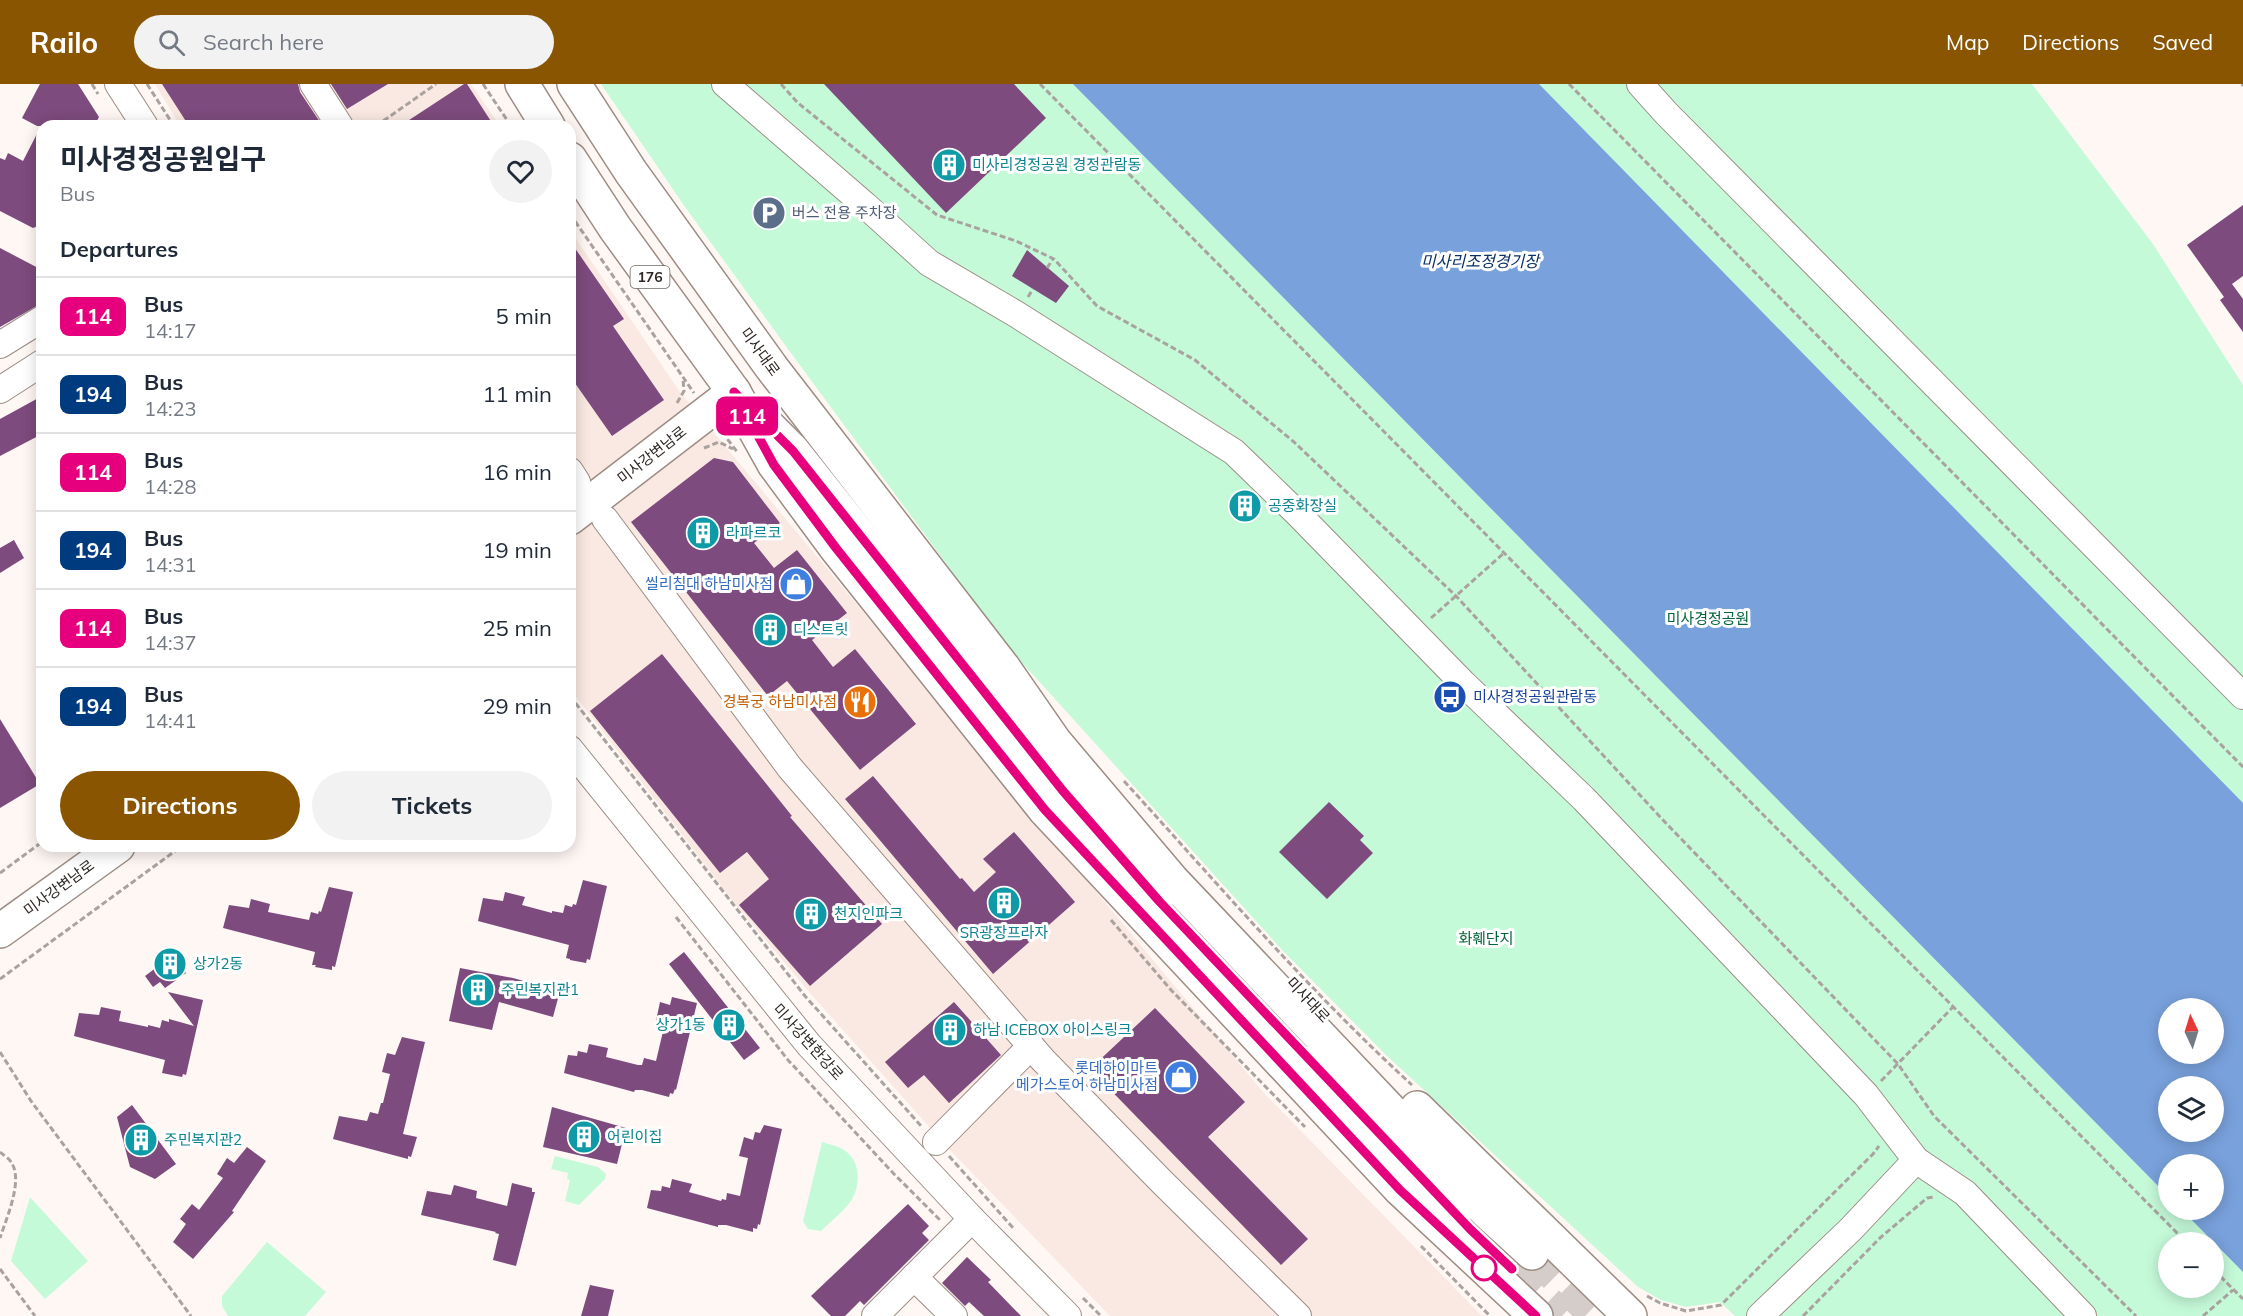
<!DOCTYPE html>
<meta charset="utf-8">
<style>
:root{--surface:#fff;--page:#f2f2f3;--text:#1f2937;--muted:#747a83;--line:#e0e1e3;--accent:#895501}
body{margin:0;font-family:Mulish,"Noto Sans KR",sans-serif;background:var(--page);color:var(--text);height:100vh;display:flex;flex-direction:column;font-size:22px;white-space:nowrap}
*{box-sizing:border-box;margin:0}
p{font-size:20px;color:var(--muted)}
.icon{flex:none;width:33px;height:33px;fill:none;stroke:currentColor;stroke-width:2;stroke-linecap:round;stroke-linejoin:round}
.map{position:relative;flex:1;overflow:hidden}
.drawer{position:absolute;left:36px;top:36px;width:540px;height:732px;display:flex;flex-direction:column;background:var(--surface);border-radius:18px;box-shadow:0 3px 15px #0003}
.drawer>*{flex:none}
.badge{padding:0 12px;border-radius:9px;font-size:21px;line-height:39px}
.needle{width:39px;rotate:356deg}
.controls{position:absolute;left:2158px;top:914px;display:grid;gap:12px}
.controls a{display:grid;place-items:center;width:66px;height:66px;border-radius:50%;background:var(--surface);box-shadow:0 3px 15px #0003;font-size:30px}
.map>.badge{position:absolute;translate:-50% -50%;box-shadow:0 0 0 3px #fff}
h2{padding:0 24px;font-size:22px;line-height:54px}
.round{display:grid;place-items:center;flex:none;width:63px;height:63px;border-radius:32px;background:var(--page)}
.summary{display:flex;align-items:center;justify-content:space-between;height:102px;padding:0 24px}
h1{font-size:28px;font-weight:700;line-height:45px}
.cta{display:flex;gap:12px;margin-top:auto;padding:12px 24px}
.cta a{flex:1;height:69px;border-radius:36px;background:var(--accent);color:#fff;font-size:24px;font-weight:700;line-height:69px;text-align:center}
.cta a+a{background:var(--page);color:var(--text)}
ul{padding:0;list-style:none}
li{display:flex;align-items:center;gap:18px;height:78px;padding:0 24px;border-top:2px solid var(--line)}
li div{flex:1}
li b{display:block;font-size:22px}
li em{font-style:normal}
li .badge{min-width:66px;font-weight:700;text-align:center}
header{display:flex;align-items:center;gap:36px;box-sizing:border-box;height:84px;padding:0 30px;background:var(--accent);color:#fff}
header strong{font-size:28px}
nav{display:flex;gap:33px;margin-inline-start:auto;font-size:21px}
.search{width:420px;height:54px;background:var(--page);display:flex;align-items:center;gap:15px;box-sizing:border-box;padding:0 21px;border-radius:33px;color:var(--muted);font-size:22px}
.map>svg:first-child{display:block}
</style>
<header>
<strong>Railo</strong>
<div class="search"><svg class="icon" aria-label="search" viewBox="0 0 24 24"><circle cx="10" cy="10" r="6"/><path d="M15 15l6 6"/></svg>Search here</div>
<nav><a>Map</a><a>Directions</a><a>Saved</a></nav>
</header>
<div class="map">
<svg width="2243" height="1232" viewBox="0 0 2243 1232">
<rect width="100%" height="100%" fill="#fff7f4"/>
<!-- built -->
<g fill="#f9e9e2">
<polygon points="155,0 471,0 500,42 180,42"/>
<polygon points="570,146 680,308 1263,1008 1482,1232 1110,1232 948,1064 810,909 736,821 570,605"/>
</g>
<!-- green -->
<g fill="#c5fad9" fill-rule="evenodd">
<path d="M601,0H2032L2153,160L2243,301V1232H1735L1720,1218L1686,1223L1661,1216L1638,1203L1387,972L1283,867L1007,562L785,261L685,123ZM2169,924H2214V969H2169ZM2169,1002H2214V1047H2169ZM2169,1080H2214V1125H2169ZM2169,1158H2214V1203H2169Z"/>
<path d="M822,1058C831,1061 841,1062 848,1069C861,1081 860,1103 851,1117C843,1128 830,1138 821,1147L808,1145L803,1137Z"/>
<polygon points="555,1072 598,1083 606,1090 605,1095 579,1121 565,1117 570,1096 567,1095 568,1089 551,1085"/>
<polygon points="30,1113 88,1177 45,1215 11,1177"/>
<polygon points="267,1158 326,1208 305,1232 228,1232 222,1222 222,1212"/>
</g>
<!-- water -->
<path fill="#79a1dc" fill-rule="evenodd" d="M1073,0H1539L2243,719V1188L2181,1125H2214V1080H2169V1113ZM2169,924H2214V969H2169ZM2169,1002H2214V1047H2169Z"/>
<!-- building -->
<g fill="#7d4b7d">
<polygon points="40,0 78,0 99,33 94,42 42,42 42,140 33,144 0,127 0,74 5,76 8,69 23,77 41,42 37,42 22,34"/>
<polygon points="162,0 298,0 300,8 322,41 189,42"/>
<polygon points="331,0 388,0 347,25"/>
<polygon points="464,0 467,0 494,42 400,42"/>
<polygon points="824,0 1014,0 1046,34 946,129"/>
<polygon points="2243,121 2243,192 2232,200 2243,215 2243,248 2220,216 2224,213 2187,161"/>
<polygon points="570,157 624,235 613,242 664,316 612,352 570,292"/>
<polygon points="0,164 42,186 42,219 0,243"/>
<polygon points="1027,166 1069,202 1056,219 1012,192"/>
<polygon points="42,312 42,350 0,372 0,335"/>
<polygon points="714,374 733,378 780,439 754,459 774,484 797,466 847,529 812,556 833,583 855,565 916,640 860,686 787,597 768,612 631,438"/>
<polygon points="14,456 24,474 0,489 0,464"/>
<polygon points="662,570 792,732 790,733 882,840 810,902 739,821 769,795 747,768 720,789 590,627"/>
<polygon points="0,635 40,700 0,724"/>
<polygon points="873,692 960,795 962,794 974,808 996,788 983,775 1014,748 1075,818 993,890 845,715"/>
<polygon points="1329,718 1364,752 1360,756 1373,769 1327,815 1279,768"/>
<polygon points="583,796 607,802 590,876 587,875 586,879 570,876 570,875 566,874 569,861 478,837 483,814 503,817 505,808 525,813 522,821 552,829 552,827 563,829 565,821 572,823 573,820 576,821"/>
<polygon points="329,803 353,808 335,883 332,882 332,886 315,883 316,881 312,881 315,868 223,844 229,821 249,824 251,815 270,820 268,828 309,836 311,828 318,830 319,827 321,828"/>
<polygon points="684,868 760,964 744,976 669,880"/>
<polygon points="173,871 186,889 165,904 160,898 153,903 145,892"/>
<polygon points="460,884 513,894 560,907 553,933 499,918 492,946 449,937"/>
<polygon points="168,908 203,916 186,991 183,990 182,993 162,989 165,976 74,952 79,929 99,931 101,923 121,927 119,937 148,943 148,941 160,944 162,936 169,938 169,935 194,942"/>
<polygon points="672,913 697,919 676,1006 675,1005 673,1010 670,1009 669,1013 642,1006 635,1006 634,1008 564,989 568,971 577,972 578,967 587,969 589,960 608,964 606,973 638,981 642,981 644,974 656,977 665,939 656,937 660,918 670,921"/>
<polygon points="954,918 1001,971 949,1019 924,991 908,1004 885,978"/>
<polygon points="1155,924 1245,1018 1208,1053 1308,1155 1281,1181 1090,985"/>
<polygon points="402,953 425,958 403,1050 417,1053 411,1073 408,1072 408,1075 333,1055 339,1032 367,1037 370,1028 378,1030 381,1019 383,1019 390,990 382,988 387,969 395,971"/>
<polygon points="132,1021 176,1080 155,1095 130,1083 117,1033"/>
<polygon points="552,1023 626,1044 617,1080 543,1063"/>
<polygon points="764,1041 782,1045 760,1141 758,1140 757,1145 753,1144 753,1148 726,1141 718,1141 718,1143 647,1124 651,1106 661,1107 662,1102 670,1104 672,1095 692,1100 689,1108 721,1117 722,1115 726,1116 727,1109 740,1112 748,1074 739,1072 744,1053 753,1056 755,1048 760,1049"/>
<polygon points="247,1063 266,1077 232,1127 234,1128 193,1175 173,1158 186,1140 180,1135 192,1120 199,1126 223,1094 217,1090 227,1074 234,1079"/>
<polygon points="512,1099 532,1104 532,1108 535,1108 516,1182 493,1176 499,1150 495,1149 496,1148 421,1131 427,1107 451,1111 454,1101 477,1107 476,1114 507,1122"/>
<polygon points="908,1120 929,1142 922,1149 929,1156 864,1221 860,1217 845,1232 831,1232 811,1212"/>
<polygon points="967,1173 991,1196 988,1198 1021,1232 984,1232 969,1218 965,1222 942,1199"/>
<polygon points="590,1201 614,1206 608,1232 581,1232"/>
</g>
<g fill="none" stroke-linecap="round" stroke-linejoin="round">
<!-- major-tunnel -->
<g stroke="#d5cdca" stroke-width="33" stroke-dasharray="33 16" stroke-linecap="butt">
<polyline points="1532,1169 1596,1232"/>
<polyline points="1512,1185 1562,1232"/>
</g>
<!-- minor casing -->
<g stroke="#9c8c84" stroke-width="28">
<g id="minor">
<polyline points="118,0 145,42"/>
<polyline points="313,0 340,42"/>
<polyline points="725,0 865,121 929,179 1016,230 1234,368 1298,430 1463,599 1584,715 1866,1011 1916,1076 1965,1109 2083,1232"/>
<polyline points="1640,0 1666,29 2243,612"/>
<polyline points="0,261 42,235"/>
<polyline points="0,306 42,279"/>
<polyline points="570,387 577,398"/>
<polyline points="605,435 790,684 1043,976 1161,1097 1298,1232"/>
<polyline points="570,665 809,961 972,1135 1068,1232"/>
<polyline points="936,1058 1031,962"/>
<polyline points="914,1193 954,1232"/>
<polyline points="875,1232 972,1135"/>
<polyline points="1760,1232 1851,1145 1916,1076"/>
</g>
</g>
<!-- major casing -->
<g stroke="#9c8c84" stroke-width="36">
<g id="major">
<polyline points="522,0 548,42"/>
<polyline points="574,0 631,88 772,284 1003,583 1055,658 1172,796 1486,1127 1532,1169"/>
<polyline points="570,75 615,144 734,308 774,380 836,464 1045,726 1400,1105 1536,1232"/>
<polyline points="761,335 793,367 1063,707 1157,815"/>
<polyline points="570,434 734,308"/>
<polyline points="0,847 118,762"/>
<polyline points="1312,979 1455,1129"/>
<polyline points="1417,1024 1630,1232"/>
</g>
</g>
<!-- path -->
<g stroke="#aaa29f" stroke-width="3" stroke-dasharray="6 3" stroke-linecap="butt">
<polyline points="92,0 98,10"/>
<polyline points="147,0 174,42"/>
<polyline points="483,0 511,42"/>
<polyline points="781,0 798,19 937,131 1016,157 1054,175 1097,222 1195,276 1294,358 1456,512 1662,735 1898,980 1934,1032 2136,1232"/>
<polyline points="1040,0 2186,1158"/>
<polyline points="1569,0 2243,683"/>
<polyline points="2242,0 2243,2"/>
<polyline points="376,42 436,0"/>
<polyline points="570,130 694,309"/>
<polyline points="1047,184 1053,175"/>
<polyline points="1028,213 1033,205"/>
<polyline points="677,319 684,307 683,295"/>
<polyline points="722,348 738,369"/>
<polyline points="704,364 719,358 733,365"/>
<polyline points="1431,534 1504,469"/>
<polyline points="570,612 805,912 922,1043"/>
<path d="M1124,697C1218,800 1309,907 1412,1001"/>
<polyline points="0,789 42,758"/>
<polyline points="676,833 788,976 894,1090 941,1137"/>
<polyline points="1111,836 1171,906 1305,1043"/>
<polyline points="0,895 182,762"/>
<polyline points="0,968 31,1017 191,1232"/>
<polyline points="1881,997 1953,923"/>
<path d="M0,1068C3,1071 9,1074 11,1078C24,1096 6,1135 0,1154"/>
<polyline points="949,1072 1015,1146"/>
<polyline points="1421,1162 1490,1232"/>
<polyline points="0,1185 35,1232"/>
<polyline points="2214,1186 2243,1215"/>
<polyline points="1647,1212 1660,1219 1686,1227 1721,1221 1873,1070 1879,1062"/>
<polyline points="1083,1214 1101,1232"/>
<polyline points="1803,1232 1880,1154 1927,1114 1934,1113"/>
<polyline points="2203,1232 2233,1206"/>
</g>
<!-- minor -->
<use href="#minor" stroke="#fff" stroke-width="26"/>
<!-- major -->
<use href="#major" stroke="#fff" stroke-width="33"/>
</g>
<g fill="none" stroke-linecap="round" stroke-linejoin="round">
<!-- line casing -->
<g stroke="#fff" stroke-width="14">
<polyline id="line" points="1512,1185 1470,1145 1159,817 1063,707 793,367 734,308 774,381 836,464 1045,726 1400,1106 1536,1232"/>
</g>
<!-- line -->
<use href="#line" stroke="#e6007e" stroke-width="9"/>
</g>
<!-- icons -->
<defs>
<g id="building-disc" transform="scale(1.725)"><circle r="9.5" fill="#0f9aa8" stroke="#fff"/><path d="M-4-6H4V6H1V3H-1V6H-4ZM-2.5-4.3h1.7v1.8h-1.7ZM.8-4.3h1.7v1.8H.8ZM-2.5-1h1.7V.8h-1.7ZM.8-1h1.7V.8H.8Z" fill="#fff"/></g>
<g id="parking-disc" transform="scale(1.725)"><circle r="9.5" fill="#5c6f8a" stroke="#fff"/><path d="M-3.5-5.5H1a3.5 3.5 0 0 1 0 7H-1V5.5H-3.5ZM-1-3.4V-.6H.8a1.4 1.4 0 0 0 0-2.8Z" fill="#fff"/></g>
<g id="shop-disc" transform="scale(1.725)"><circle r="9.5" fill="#3f7fe0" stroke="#fff"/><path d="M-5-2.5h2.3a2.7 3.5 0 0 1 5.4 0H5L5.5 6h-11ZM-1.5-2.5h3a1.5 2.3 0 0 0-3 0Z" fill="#fff"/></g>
<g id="bus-disc" transform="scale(1.725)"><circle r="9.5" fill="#1a4fb4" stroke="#fff"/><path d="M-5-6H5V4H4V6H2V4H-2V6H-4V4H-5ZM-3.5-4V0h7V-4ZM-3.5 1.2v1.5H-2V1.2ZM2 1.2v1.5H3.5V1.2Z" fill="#fff"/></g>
<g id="restaurant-disc" transform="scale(1.725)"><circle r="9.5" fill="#e8710a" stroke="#fff"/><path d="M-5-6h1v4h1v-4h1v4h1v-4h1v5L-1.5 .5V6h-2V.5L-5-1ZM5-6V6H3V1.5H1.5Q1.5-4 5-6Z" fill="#fff"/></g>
</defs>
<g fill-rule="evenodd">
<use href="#building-disc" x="949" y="81"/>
<use href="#parking-disc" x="769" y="129"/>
<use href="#building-disc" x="1245" y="422"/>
<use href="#building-disc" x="703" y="449"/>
<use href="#shop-disc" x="796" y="500"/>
<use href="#building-disc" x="770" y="546"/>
<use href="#bus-disc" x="1450" y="613"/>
<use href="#restaurant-disc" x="860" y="618"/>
<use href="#building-disc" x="1004" y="819"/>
<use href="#building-disc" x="811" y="830"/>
<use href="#building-disc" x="170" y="880"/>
<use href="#building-disc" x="478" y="906"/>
<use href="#building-disc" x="729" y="941"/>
<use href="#building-disc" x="950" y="946"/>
<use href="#shop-disc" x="1181" y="993"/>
<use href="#building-disc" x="584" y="1053"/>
<use href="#building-disc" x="141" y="1056"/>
</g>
<!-- markers -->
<circle fill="#fff" stroke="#e6007e" stroke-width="3" cx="1484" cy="1184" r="12"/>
<g text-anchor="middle" stroke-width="6" stroke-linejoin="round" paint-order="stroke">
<!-- shield labels -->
<rect fill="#fff" stroke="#6d6866" stroke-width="1.5" x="630.5" y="182" width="39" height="22" rx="4.5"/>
<g font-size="14" font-weight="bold" fill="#2e2724">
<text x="650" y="198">176</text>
</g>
<!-- culture labels -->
<g font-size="15" fill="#0d838f" stroke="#fff" text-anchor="start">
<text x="972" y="86">미사리경정공원 경정관람동</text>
<text x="1268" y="427">공중화장실</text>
<text x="726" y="454">라파르코</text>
<text x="793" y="551">디스트릿</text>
<text x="834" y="835">천지인파크</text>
<text x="1004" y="854" text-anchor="middle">SR광장프라자</text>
<text x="193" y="885">상가2동</text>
<text x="501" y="911">주민복지관1</text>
<text x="706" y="946" text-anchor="end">상가1동</text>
<text x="973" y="951">하남 ICEBOX 아이스링크</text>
<text x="607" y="1058">어린이집</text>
<text x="164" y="1061">주민복지관2</text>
</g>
<!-- service labels -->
<g font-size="15" fill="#4e5e75" stroke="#fff" text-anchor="start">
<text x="792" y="134">버스 전용 주차장</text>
</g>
<!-- street labels -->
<g font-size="15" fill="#2e2724" stroke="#fff">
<text transform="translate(760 268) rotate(54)" y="5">미사대로</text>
<text transform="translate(652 371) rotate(-38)" y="5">미사강변남로</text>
<text transform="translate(59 804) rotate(-36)" y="5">미사강변남로</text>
<text transform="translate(1308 916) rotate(47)" y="5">미사대로</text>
<text transform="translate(808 958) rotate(48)" y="5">미사강변한강로</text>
</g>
<!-- shop labels -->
<g font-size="15" fill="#366cbe" stroke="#fff" text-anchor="end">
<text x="773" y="505">씰리침대 하남미사점</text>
<text x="1158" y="989">롯데하이마트<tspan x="1158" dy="17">메가스토어 하남미사점</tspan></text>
</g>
<!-- park labels -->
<g font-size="15" fill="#06643d" stroke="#fff">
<text x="1708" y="540">미사경정공원</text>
<text x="1486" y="860">화훼단지</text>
</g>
<!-- transit labels -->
<g font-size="15" fill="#164399" stroke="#fff" text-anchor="start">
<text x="1473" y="618">미사경정공원관람동</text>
</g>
<!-- food labels -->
<g font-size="15" fill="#c56008" stroke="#fff" text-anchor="end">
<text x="837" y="623">경복궁 하남미사점</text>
</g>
<!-- water labels -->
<g font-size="16" font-style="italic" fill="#093065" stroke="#fff">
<text x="1480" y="183">미사리조정경기장</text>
</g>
</g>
</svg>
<div class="controls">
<a><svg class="needle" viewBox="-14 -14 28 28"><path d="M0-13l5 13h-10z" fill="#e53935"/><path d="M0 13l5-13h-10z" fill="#747a83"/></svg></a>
<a><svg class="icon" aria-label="layers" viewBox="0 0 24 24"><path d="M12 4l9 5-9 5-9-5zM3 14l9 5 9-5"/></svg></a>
<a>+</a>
<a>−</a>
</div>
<b class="badge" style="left:747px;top:332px;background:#e6007e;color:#fff">114</b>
<section class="drawer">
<div class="summary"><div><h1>미사경정공원입구</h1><p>Bus</p></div><a class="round"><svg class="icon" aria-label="heart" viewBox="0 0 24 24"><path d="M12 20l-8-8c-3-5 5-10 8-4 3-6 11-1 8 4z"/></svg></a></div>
<h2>Departures</h2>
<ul>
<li><span class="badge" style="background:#e6007e;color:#fff">114</span><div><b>Bus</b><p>14:17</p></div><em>5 min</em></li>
<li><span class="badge" style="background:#003b80;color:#fff">194</span><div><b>Bus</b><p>14:23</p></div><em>11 min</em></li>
<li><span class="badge" style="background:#e6007e;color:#fff">114</span><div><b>Bus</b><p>14:28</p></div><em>16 min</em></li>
<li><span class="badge" style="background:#003b80;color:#fff">194</span><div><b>Bus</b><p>14:31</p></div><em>19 min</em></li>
<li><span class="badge" style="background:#e6007e;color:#fff">114</span><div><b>Bus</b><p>14:37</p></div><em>25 min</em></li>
<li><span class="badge" style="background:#003b80;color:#fff">194</span><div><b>Bus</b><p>14:41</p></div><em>29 min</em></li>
</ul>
<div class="cta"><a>Directions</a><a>Tickets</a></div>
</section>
</div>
